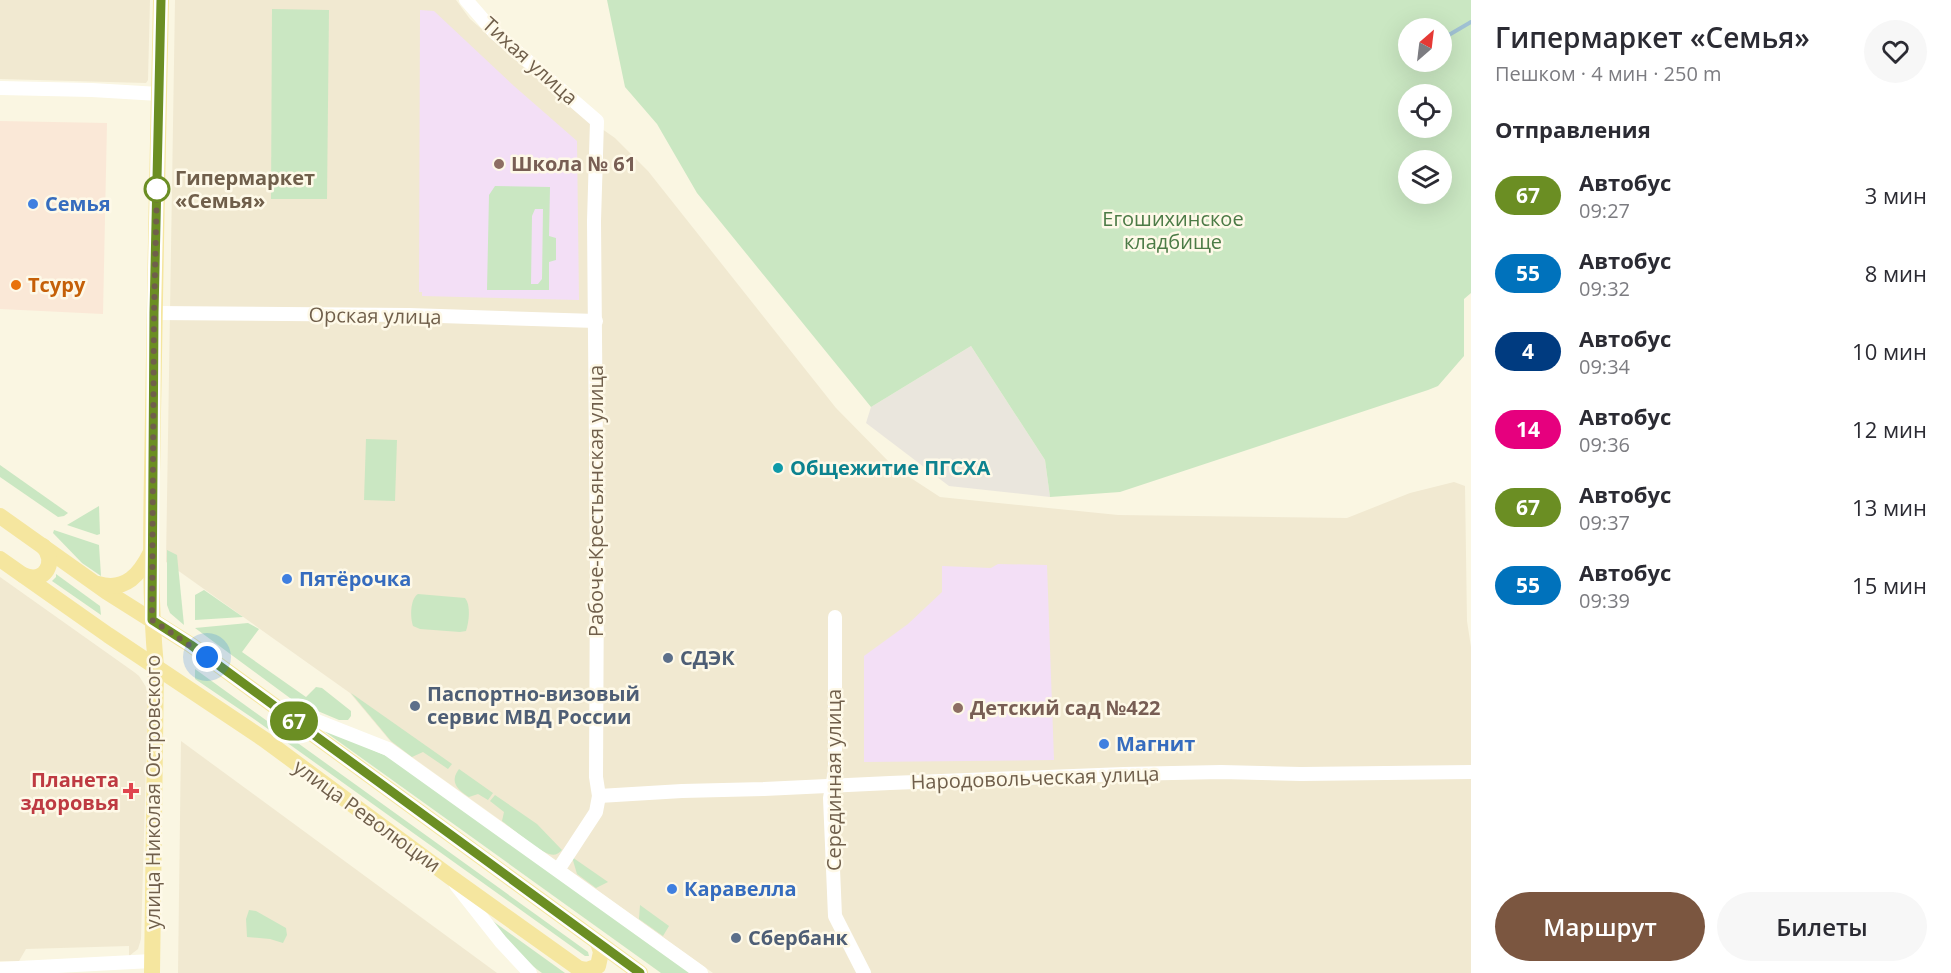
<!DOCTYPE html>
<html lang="ru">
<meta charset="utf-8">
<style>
:root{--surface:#fff;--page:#f7f7f7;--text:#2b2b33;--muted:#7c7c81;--accent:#7b5640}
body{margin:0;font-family:"Open Sans",sans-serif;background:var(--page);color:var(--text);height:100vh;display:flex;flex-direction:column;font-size:22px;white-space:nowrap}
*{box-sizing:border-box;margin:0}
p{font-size:20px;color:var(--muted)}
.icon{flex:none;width:33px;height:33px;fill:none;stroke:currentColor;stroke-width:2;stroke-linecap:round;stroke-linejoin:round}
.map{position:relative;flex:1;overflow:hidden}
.drawer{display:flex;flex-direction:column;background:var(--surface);width:480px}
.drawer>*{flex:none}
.badge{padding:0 12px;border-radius:20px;font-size:21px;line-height:39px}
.needle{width:39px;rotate:28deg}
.buttons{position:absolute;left:1398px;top:18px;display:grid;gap:12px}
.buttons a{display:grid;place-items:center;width:54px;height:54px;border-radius:50%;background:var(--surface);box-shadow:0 6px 24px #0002;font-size:30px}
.you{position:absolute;width:30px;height:30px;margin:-15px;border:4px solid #fff;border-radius:50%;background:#1a73e8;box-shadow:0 0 0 9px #1a73e833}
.map>.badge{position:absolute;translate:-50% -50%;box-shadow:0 0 0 3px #fff}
h2{padding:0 24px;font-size:22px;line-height:54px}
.round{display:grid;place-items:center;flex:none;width:63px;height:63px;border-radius:32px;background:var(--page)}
.headline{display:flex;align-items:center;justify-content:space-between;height:102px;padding:0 24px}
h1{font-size:28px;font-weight:600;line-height:45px}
.cta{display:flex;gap:12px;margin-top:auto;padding:12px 24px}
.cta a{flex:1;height:69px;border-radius:36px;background:var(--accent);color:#fff;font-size:24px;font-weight:600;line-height:69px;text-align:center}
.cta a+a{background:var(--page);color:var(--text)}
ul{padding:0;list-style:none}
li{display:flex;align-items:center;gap:18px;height:78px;padding:0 24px}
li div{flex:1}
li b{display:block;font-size:22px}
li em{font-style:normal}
li .badge{min-width:66px;font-weight:700;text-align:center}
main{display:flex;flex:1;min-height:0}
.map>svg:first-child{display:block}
</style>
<main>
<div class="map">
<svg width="1471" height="973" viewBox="0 0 1471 973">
<rect width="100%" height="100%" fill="#faf6e2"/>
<!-- residential -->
<g fill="#f1e9d1">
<polygon points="0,0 150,0 148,80 146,83 0,79"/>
<polygon points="175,0 456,0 470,19 575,110 615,138 648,171 836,408 894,467 940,497 1118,515 1347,518 1410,493 1454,482 1465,486 1467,621 1471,647 1471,973 713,973 391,742 350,693 166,562"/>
<polygon points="0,577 134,672 139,676 146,687 148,694 141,939 138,949 129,956 129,946 26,949 19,961 0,961"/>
<polygon points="181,741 497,973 178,973"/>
</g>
<!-- commercial -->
<polygon fill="#fae8d7" points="0,121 107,123 103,314 0,309"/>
<!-- industrial -->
<polygon fill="#eae6dd" points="971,346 1045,460 1050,497 949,486 866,423 871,407"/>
<!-- education -->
<g fill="#f3dff6">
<polygon points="420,10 434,11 514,86 577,141 579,300 422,296 422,292 419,292"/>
<polygon points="998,564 1047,565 1054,760 864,762 864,656 908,624 942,592 942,566 991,568"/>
</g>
<!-- green -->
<g fill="#cae7c2" fill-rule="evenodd">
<path d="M607,0H1471V293L1464,299V356L1438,386L1428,390L1120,492L1050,497L1045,460L971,346L871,407L697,193L657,124L625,87ZM1408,28H1442V62H1408ZM1408,94H1442V128H1408ZM1408,160H1442V194H1408Z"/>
<polygon points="272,9 329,10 327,199 271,199"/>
<path d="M495,186L550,187L549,236L556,238V260L549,262V290H487L489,195ZM535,209H543L542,279L538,284H531L532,216Z"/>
<polygon points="366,439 397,440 395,501 364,500"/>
<polygon points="0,465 68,513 64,516 58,517 0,477"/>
<polygon points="99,506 100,534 97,535 67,525"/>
<polygon points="54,530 99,545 101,576 82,563 53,533"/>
<polygon points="167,550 177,555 184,625 170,613 167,605"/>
<polygon points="56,574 100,606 101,615 52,581 56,577"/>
<polygon points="204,590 243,617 195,620 195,595"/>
<path d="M418,594L465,598C471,605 469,622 466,631L460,632L420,629L413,626C410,617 410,599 418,594Z"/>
<polygon points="248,623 259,629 242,652 306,697 316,687 322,688 351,711 351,716 348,720 339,720 294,701 195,628"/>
<polygon points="195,669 588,952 589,956 585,956 254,719 195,679"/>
<polygon points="351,693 452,764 448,769 423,752 412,757 391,741"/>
<polygon points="317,726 389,757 690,973 661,973"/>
<path d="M459,769L493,793L488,800L478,794L469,797C458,790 449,782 459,769Z"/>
<path d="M495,795L537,824L562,850C558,854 555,856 549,854C538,851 513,829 502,821L504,812L490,801Z"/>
<polygon points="572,857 608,882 596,888 577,874"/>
<polygon points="640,905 669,926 663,936 639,919"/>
<polygon points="249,910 256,911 286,928 287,935 283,943 270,939 247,937 246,919"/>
<polygon points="490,919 565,973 542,973 527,962"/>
</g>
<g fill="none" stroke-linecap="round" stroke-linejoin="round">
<!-- stream -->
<polyline stroke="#a0c1d3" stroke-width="4" points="1442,39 1471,22"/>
<!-- minor -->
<g stroke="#fff" stroke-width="14">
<polyline points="466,0 494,32 597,121 594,221 597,569 596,777 599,796 596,812 558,870"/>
<polyline points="0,88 92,90 159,94"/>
<polyline points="154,313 409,315 596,321"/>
<polyline points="835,617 835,771 830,798 835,916 864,973"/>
<polyline points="284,708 388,749 701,973"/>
<polyline points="599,796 682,791 764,789 890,783 1124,774 1221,772 1301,774 1471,772"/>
<polyline points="456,885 501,942 530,973"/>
<polyline points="0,969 152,961"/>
</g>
<!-- major -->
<g stroke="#f5e69f" stroke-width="16">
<polyline points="0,516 107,592 191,645 640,973"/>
<polyline points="0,559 108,635 265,740 449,876 585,973"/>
<path d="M23,575C44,585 58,562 43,546"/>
<path d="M98,584C126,592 140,574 151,552"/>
<polyline points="580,969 587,970 598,966 601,952 598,943"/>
<path d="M152,973L156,667C148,582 152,497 153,413C155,275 158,138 161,0"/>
</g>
</g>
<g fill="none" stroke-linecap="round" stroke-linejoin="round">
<!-- line casing -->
<g stroke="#fff" stroke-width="14">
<polyline id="line" points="161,0 154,313 152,620 191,645 640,973"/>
</g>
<!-- line -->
<use href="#line" stroke="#6b8e23" stroke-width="9"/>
<!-- walk -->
<polyline stroke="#705f4b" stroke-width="6" stroke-dasharray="0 10.8" points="157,189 154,313 152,620 207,657"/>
</g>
<!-- markers -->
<g fill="#8d6e63" stroke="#fef9e8" stroke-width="2">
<circle cx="499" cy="164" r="6"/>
<circle cx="958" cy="708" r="6"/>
</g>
<circle fill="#fff" stroke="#6b8e23" stroke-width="3" cx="157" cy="189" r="12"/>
<g fill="#3f7fe0" stroke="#fef9e8" stroke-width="2">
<circle cx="33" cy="204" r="6"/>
<circle cx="287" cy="579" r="6"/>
<circle cx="1104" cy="744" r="6"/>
<circle cx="672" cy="889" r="6"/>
</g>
<circle fill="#e8710a" stroke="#fef9e8" stroke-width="2" cx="16" cy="285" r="6"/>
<circle fill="#0f9aa8" stroke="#fef9e8" stroke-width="2" cx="778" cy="468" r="6"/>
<g fill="#5c6f8a" stroke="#fef9e8" stroke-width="2">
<circle cx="668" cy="658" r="6"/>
<circle cx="415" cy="706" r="6"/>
<circle cx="736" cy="938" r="6"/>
</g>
<path fill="#e0444e" stroke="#fef9e8" stroke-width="2" d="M128 782h6v6h6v6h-6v6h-6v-6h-6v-6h6z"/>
<g text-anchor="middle" stroke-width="5" stroke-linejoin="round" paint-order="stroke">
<!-- street labels -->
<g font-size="20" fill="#705f4b" stroke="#fef9e8">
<text transform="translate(530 61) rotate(42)" y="7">Тихая улица</text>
<text transform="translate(375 316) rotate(1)" y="7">Орская улица</text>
<text transform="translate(596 501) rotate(-90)" y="7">Рабоче-Крестьянская улица</text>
<text transform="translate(1035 778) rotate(-2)" y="7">Народовольческая улица</text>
<text transform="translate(834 780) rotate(-90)" y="7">Серединная улица</text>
<text transform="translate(153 792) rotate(-90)" y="7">улица Николая Островского</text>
<text transform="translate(367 816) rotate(36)" y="7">улица Революции</text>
</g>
<!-- education labels -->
<g font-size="20" font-weight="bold" fill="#785e54" stroke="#fef9e8" text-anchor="start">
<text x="511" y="171">Школа № 61</text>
<text x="970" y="715">Детский сад №422</text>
</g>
<!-- stop labels -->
<g font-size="20" font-weight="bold" fill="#705f4b" stroke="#fef9e8" text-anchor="start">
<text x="175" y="185">Гипермаркет<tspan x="175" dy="23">«Семья»</tspan></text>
</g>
<!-- shop labels -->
<g font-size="20" font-weight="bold" fill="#366cbe" stroke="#fef9e8" text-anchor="start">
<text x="45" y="211">Семья</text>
<text x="299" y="586">Пятёрочка</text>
<text x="1116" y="751">Магнит</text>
<text x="684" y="896">Каравелла</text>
</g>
<!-- park labels -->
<g font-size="20" fill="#4c7b46" stroke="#fef9e8">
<text x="1173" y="226">Егошихинское<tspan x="1173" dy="23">кладбище</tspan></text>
</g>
<!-- food labels -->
<g font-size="20" font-weight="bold" fill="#c56008" stroke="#fef9e8" text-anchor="start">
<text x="28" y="292">Тсуру</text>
</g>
<!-- culture labels -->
<g font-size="20" font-weight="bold" fill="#0d838f" stroke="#fef9e8" text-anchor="start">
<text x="790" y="475">Общежитие ПГСХА</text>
</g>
<!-- service labels -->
<g font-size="20" font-weight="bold" fill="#4e5e75" stroke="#fef9e8" text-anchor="start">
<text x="680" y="665">СДЭК</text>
<text x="427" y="701">Паспортно-визовый<tspan x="427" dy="23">сервис МВД России</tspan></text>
<text x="748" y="945">Сбербанк</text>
</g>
<!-- health labels -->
<g font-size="20" font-weight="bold" fill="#be3a42" stroke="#fef9e8" text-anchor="end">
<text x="119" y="787">Планета<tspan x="119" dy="23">здоровья</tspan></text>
</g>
</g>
</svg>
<div class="buttons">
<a><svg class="needle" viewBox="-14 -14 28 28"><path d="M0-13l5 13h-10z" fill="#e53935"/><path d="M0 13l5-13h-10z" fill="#7c7c81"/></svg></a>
<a><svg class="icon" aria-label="locate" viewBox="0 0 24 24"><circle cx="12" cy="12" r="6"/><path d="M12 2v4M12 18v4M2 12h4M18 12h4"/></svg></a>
<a><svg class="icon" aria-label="layers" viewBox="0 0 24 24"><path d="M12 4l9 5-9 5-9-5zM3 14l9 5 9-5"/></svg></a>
</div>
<div class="you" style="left:207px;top:657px"></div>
<b class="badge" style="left:294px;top:721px;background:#6b8e23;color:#fff">67</b>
</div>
<section class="drawer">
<div class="headline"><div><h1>Гипермаркет «Семья»</h1><p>Пешком · 4 мин · 250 m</p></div><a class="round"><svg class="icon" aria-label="heart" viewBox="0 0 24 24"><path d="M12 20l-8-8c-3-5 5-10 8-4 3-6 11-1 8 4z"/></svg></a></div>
<h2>Отправления</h2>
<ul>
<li><span class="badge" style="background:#6b8e23;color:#fff">67</span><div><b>Автобус</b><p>09:27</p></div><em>3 мин</em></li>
<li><span class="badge" style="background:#0072bc;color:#fff">55</span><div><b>Автобус</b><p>09:32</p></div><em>8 мин</em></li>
<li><span class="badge" style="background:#003b80;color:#fff">4</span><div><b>Автобус</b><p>09:34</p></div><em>10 мин</em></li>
<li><span class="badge" style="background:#e6007e;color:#fff">14</span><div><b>Автобус</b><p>09:36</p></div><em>12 мин</em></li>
<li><span class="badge" style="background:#6b8e23;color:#fff">67</span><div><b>Автобус</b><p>09:37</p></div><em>13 мин</em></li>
<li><span class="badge" style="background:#0072bc;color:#fff">55</span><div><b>Автобус</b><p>09:39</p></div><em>15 мин</em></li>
</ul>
<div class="cta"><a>Маршрут</a><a>Билеты</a></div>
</section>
</main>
